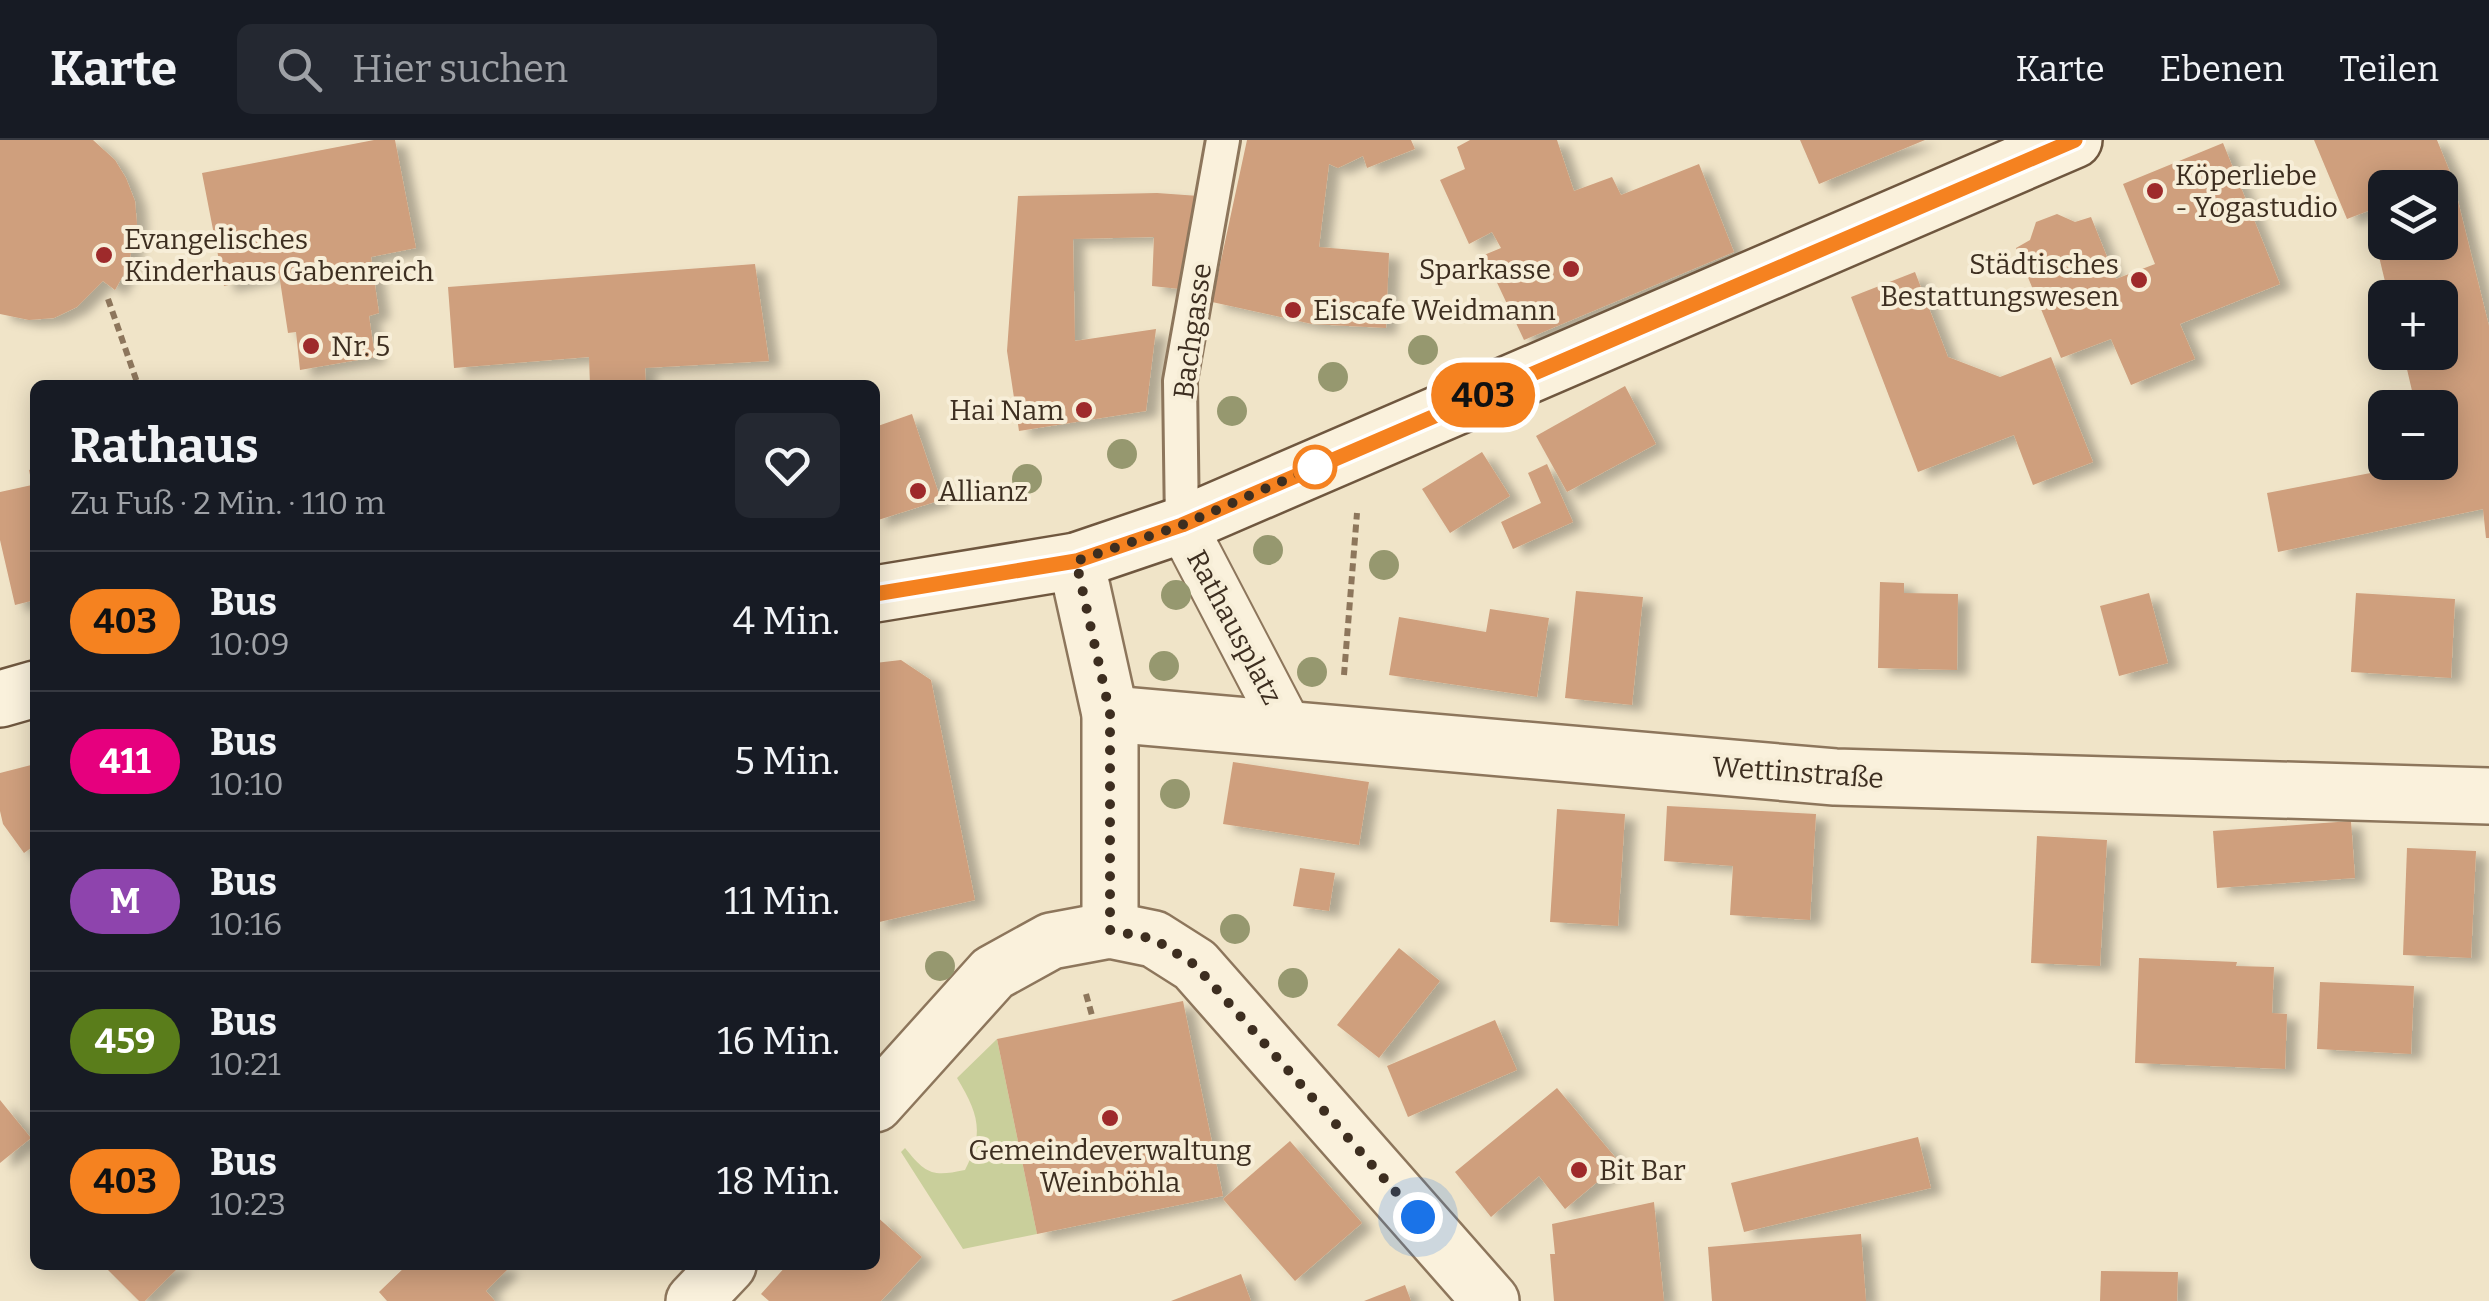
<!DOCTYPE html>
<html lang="de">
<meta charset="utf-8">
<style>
:root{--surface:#171b24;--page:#242831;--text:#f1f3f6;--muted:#9ea1a6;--line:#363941}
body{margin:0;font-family:Bitter,serif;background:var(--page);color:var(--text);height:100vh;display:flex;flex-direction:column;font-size:38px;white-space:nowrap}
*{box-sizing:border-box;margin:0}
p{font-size:32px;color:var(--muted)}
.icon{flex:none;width:55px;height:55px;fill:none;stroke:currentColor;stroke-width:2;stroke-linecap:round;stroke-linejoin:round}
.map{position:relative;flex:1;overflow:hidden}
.sheet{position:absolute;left:30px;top:240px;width:850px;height:890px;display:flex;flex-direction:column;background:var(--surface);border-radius:15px;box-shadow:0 5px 25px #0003}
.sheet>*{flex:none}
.badge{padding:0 20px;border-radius:32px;font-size:35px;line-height:65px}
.buttons{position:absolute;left:2368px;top:30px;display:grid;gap:20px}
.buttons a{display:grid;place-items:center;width:90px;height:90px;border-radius:15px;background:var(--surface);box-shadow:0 5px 25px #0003;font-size:50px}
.you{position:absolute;width:50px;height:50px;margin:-25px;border:8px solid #fff;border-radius:50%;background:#1a73e8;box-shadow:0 0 0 15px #1a73e833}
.map>.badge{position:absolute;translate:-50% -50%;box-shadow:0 0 0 5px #fff}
.round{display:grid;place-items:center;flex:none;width:105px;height:105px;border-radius:15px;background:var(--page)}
.headline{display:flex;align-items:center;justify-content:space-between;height:170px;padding:0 40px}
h1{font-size:48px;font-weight:700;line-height:75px}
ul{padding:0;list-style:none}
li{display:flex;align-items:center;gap:30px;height:140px;padding:0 40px;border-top:2px solid var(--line)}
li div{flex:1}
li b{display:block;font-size:38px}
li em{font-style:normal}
li .badge{min-width:110px;font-weight:700;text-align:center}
header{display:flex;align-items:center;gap:60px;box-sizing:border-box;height:140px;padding:0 50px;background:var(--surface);border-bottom:2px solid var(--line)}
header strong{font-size:48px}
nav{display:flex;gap:55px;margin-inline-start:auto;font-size:35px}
.search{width:700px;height:90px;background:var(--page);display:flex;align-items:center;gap:25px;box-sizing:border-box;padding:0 35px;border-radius:15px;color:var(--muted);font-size:38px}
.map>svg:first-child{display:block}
</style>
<header>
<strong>Karte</strong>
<div class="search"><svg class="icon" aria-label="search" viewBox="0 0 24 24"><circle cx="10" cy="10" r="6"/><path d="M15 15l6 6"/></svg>Hier suchen</div>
<nav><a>Karte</a><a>Ebenen</a><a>Teilen</a></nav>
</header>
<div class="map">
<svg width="2489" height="1161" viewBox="0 0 2489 1161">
<defs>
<filter id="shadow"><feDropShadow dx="11" dy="6" stdDeviation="5" flood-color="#0004"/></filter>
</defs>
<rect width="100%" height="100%" fill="#f0e4c8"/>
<!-- green -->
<path fill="#c9cf9b" d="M997,899L1037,1094L963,1109L901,1012L905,1008C926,1034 932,1037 965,1030C985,992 978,973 957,938Z"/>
<!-- building -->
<g fill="#cf9f7d" fill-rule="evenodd" filter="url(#shadow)">
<polygon points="0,0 93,0 115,20 126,38 135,61 137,84 128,127 115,150 103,141 77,167 54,178 29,180 0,174"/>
<polygon points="374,0 395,0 416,108 371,117 379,173 369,176 375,217 300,230 296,192 288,193 279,134 224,146 202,33"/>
<polygon points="1247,0 1411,0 1415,9 1367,28 1363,16 1338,28 1329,24 1319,107 1389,113 1386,188 1312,184 1212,162"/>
<polygon points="1470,0 1557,0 1574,51 1612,37 1621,55 1699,24 1734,112 1524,200 1484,115 1501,108 1492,92 1469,104 1440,40 1465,29 1457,7"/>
<polygon points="1800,0 1925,0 1819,44"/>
<path d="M2314,0H2437L2452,37L2489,186V398H2486L2483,369L2278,412L2267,353L2381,331L2379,321L2385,319V322H2440V268H2416L2403,212H2440V158H2389L2368,71L2347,79ZM2385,48H2440V102H2385Z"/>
<polygon points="2223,3 2280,144 2180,184 2195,219 2131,245 2111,199 2061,218 2016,108 2030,100 2036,82 2057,74 2075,82 2091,77 2116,139 2155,124 2123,44"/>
<polygon points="1157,53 1199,56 1180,149 1152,146 1154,97 1073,99 1075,201 1156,189 1146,271 1019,291 1007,211 1018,56"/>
<polygon points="755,124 769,221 645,228 646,245 590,245 589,217 454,228 448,147"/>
<polygon points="1915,132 1948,217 2000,237 2051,217 2093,322 2033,345 2014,295 1918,332 1851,157"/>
<polygon points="1625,246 1656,304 1567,352 1536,296"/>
<polygon points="912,274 941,360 875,381 875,287"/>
<polygon points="1482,312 1510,356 1450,393 1422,349"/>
<polygon points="1547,324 1573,382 1513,409 1501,382 1541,363 1528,333"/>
<polygon points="35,328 35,460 15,465 0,400 0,352 32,345 29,330"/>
<polygon points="1880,442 1904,443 1904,453 1958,454 1957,530 1878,528"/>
<polygon points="1576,451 1643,457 1632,565 1565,558"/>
<polygon points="2149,453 2168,523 2119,536 2100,466"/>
<polygon points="2356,453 2455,459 2451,538 2351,532"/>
<polygon points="1490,469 1549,478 1537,557 1389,535 1399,477 1486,492"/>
<polygon points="901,520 931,540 975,760 875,783 875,523"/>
<polygon points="1233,622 1369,642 1359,705 1223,684"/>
<polygon points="35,624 35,705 24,713 3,684 0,671 0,633"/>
<polygon points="1667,666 1816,674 1810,780 1730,775 1733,726 1664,721"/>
<polygon points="1557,669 1625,674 1618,786 1550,782"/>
<polygon points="2351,681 2355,738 2217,748 2213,691"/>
<polygon points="2037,696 2107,700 2100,826 2031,823"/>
<polygon points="2407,708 2476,711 2471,818 2403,815"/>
<polygon points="1300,728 1335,733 1329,771 1293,766"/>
<polygon points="1399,808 1440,841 1379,918 1337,885"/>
<polygon points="2139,818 2237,822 2236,826 2274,827 2272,873 2287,874 2285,929 2135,923"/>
<polygon points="2320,842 2414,846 2411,914 2317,909"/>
<polygon points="1183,861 1223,1056 1037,1094 997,899"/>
<polygon points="1495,880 1517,930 1408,977 1387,926"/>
<polygon points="1557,948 1620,1023 1565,1069 1539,1036 1491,1077 1455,1032"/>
<polygon points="0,960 31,998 0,1023"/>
<polygon points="1918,997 1931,1048 1744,1092 1731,1043"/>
<polygon points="1290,1001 1362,1083 1295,1141 1223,1059"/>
<polygon points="1654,1062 1664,1161 1554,1161 1550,1114 1555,1114 1552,1084"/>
<polygon points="875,1075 922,1117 881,1161 769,1161 761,1154 787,1125 875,1125"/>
<polygon points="1861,1094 1866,1161 1712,1161 1708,1107"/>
<polygon points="103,1125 181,1125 145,1161 139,1161"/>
<polygon points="407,1125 503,1125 507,1130 486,1151 495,1161 387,1161 379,1152"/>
<polygon points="2101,1131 2178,1132 2177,1161 2100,1161"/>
<polygon points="1241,1134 1251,1161 1171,1161"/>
<polygon points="1405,1145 1411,1161 1364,1161"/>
</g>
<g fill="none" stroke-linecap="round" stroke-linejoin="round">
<!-- service casing -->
<g stroke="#8d765c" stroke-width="38">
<polyline id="service" points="1182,385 1180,241 1223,0"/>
</g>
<!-- pedestrian casing -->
<g stroke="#8d765c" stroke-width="52">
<polyline id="pedestrian" points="1182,385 1288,588"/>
</g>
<!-- minor casing -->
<g stroke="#8d765c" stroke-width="60">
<g id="minor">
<polyline points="1076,421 1110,574 1110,790"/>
<polyline points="1110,574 1835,637 2489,656"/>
<polyline points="875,964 993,833 1051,801 1110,790 1154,799 1195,825 1491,1161"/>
<polyline points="694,1161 728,1125"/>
</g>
</g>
<!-- secondary casing -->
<g stroke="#6f573f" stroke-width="60">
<g id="secondary">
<polyline points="875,454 1076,421 1182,385 2074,0"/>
<polyline points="0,559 35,549"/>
</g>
</g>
<!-- path -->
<g stroke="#8d765c" stroke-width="6" stroke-dasharray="8 5" stroke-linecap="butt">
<polyline points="108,159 138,245"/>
<polyline points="1344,535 1357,373"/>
<polyline points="1086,854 1093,879"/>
</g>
<!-- service -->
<use href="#service" stroke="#faf1dc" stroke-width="32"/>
<!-- pedestrian -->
<use href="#pedestrian" stroke="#faf1dc" stroke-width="48"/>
<!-- minor -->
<use href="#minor" stroke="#faf1dc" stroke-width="55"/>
<!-- secondary -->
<use href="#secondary" stroke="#faf1dc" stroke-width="55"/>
</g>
<!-- trees -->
<g fill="#96986f">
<circle cx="1423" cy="210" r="15"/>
<circle cx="1333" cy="237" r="15"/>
<circle cx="1232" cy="271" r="15"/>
<circle cx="1122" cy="314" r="15"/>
<circle cx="1027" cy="339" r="15"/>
<circle cx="1268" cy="410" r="15"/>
<circle cx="1384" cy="425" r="15"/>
<circle cx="1176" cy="455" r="15"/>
<circle cx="1164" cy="526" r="15"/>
<circle cx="1312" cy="532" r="15"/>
<circle cx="1175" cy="654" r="15"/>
<circle cx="1235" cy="789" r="15"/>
<circle cx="940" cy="826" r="15"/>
<circle cx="1293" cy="843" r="15"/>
</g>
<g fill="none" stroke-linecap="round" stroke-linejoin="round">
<!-- line casing -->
<g stroke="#fff" stroke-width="22">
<polyline id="line" points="875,454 1076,421 1182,385 2075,0"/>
</g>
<!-- line -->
<use href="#line" stroke="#f58220" stroke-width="15"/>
<!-- walk -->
<polyline stroke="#3d2e20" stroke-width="10" stroke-dasharray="0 18" points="1315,327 1182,385 1076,421 1110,574 1110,790 1154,799 1195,825 1418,1077"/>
</g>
<!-- markers -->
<g fill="#9e2a2b" stroke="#f7eed8" stroke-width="4">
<circle cx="2155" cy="51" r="10"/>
<circle cx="104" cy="115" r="10"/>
<circle cx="1571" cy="129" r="10"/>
<circle cx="2139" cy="140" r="10"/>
<circle cx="1293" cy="170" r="10"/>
<circle cx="311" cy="206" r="10"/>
<circle cx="1084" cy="270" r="10"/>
<circle cx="918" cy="351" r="10"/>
<circle cx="1110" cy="978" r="10"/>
<circle cx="1579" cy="1030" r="10"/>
</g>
<circle fill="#fff" stroke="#f58220" stroke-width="5" cx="1315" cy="327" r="20"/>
<g text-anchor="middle" stroke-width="8" stroke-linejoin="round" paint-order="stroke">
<!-- poi labels -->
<g font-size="28" fill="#3d2e20" stroke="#f7eed8" text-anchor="start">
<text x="2175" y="45">Köperliebe<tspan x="2175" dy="32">- Yogastudio</tspan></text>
<text x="124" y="109">Evangelisches<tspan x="124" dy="32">Kinderhaus Gabenreich</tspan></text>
<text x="2119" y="134" text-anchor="end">Städtisches<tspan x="2119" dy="32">Bestattungswesen</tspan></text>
<text x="1551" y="139" text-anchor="end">Sparkasse</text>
<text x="1313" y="180">Eiscafe Weidmann</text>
<text x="331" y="216">Nr. 5</text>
<text x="1064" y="280" text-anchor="end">Hai Nam</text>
<text x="938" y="361">Allianz</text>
<text x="1110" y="1020" text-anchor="middle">Gemeindeverwaltung<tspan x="1110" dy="32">Weinböhla</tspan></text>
<text x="1599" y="1040">Bit Bar</text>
</g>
<!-- street labels -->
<g font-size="28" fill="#3d2e20" stroke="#f7eed8">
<text transform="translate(1192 191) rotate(-82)" y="10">Bachgasse</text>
<text transform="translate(1235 487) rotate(62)" y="10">Rathausplatz</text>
<text transform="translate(1798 632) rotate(4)" y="10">Wettinstraße</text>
</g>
</g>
</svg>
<div class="buttons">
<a><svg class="icon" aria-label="layers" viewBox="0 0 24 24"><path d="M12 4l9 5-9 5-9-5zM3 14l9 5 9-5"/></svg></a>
<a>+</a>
<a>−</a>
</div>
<div class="you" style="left:1418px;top:1077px"></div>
<b class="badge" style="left:1483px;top:255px;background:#f58220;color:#111">403</b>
<section class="sheet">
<div class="headline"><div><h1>Rathaus</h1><p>Zu Fuß · 2 Min. · 110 m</p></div><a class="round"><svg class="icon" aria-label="heart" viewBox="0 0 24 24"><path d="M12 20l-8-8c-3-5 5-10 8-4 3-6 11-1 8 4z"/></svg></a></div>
<ul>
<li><span class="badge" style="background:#f58220;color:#111">403</span><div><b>Bus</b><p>10:09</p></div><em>4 Min.</em></li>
<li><span class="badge" style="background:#e6007e;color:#fff">411</span><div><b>Bus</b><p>10:10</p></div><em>5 Min.</em></li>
<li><span class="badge" style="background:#8e44ad;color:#fff">M</span><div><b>Bus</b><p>10:16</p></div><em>11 Min.</em></li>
<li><span class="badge" style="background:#5a7d1b;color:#fff">459</span><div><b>Bus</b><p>10:21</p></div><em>16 Min.</em></li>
<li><span class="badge" style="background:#f58220;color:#111">403</span><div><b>Bus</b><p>10:23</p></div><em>18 Min.</em></li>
</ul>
</section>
</div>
